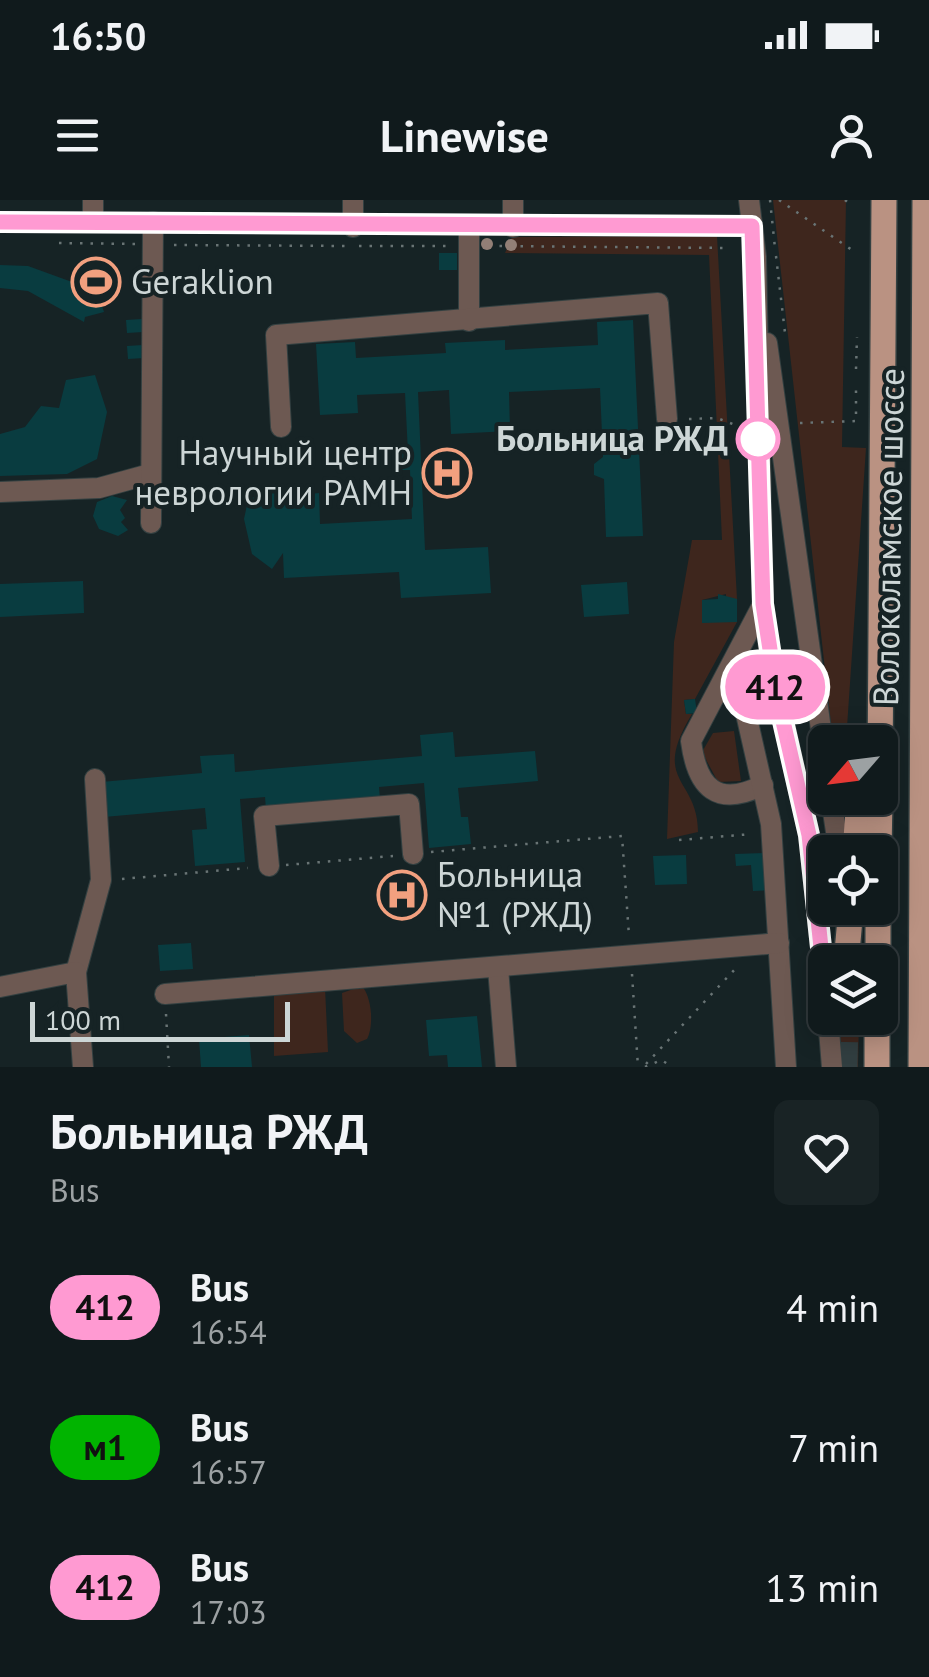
<!DOCTYPE html>
<meta charset="utf-8">
<style>
:root{--surface:#101a1c;--page:#192325;--text:#f1f3f6;--muted:#9ca1a3;--line:#30383b}
body{margin:0;font-family:"PT Sans",sans-serif;background:var(--page);color:var(--text);height:100vh;display:flex;flex-direction:column;font-size:38px;white-space:nowrap}
*{box-sizing:border-box;margin:0}
p{font-size:32px;color:var(--muted)}
.icon{flex:none;width:55px;height:55px;fill:none;stroke:currentColor;stroke-width:2;stroke-linecap:round;stroke-linejoin:round}
.map{position:relative;height:867px;overflow:hidden}
.drawer{display:flex;flex-direction:column;background:var(--surface);flex:1}
.drawer>*{flex:none}
.badge{padding:0 20px;border-radius:32px;font-size:35px;line-height:65px}
.needle{width:65px;rotate:242deg}
.tools{position:absolute;left:808px;top:525px;display:grid;gap:20px}
.tools a{display:grid;place-items:center;width:90px;height:90px;border-radius:15px;background:var(--surface);box-shadow:0 5px 25px #0003,0 0 0 2px var(--line);font-size:50px}
.scale{position:absolute;left:30px;bottom:25px;width:260px;box-sizing:border-box;padding-left:10px;border:5px solid #cdd6d6;border-top:0;font-size:28px;line-height:35px;white-space:nowrap;color:#cdd6d6;-webkit-text-stroke:8px #162325;paint-order:stroke}
.map>.badge{position:absolute;translate:-50% -50%;box-shadow:0 0 0 5px #fff}
.round{display:grid;place-items:center;flex:none;width:105px;height:105px;border-radius:15px;background:var(--page)}
.headline{display:flex;align-items:center;justify-content:space-between;height:170px;padding:0 50px}
h1{font-size:48px;font-weight:700;line-height:75px}
ul{padding:0;list-style:none}
li{display:flex;align-items:center;gap:30px;height:140px;padding:0 50px}
li div{flex:1}
li b{display:block;font-size:38px}
li em{font-style:normal}
li .badge{min-width:110px;font-weight:700;text-align:center}
.status{display:flex;justify-content:space-between;align-items:center;height:70px;padding:0 50px;background:var(--surface);direction:ltr}
.status svg{height:28px;fill:currentColor}
header{display:flex;justify-content:space-between;align-items:center;height:130px;padding:0 50px;background:var(--surface);font-size:45px;font-weight:700}
.map>svg:first-child{display:block}
</style>
<div class="status"><b>16:50</b><svg viewBox="0 0 49 12"><path d="M0 12V9h3v3zM5 12V6h3v6zM10 12V3h3v9zM15 12V0h3v12zM26 1h20v11H26zM47 4h2v5h-2z"/></svg></div>
<header><svg class="icon" aria-label="menu" viewBox="0 0 24 24"><path d="M4 6h16M4 12h16M4 18h16"/></svg>Linewise<svg class="icon" aria-label="person" viewBox="0 0 24 24"><circle cx="12" cy="8" r="4"/><path d="M4 21q1-7 8-7t8 7"/></svg></header>
<div class="map">
<svg width="929" height="867" viewBox="0 0 929 867">
<rect width="100%" height="100%" fill="#162325"/>
<!-- green -->
<g fill="#3e261d">
<polygon points="773,0 846,0 842,247 866,248 846,542 833,542"/>
<path d="M717,36L737,399H726V394L702,400V422H737L695,499L684,500L686,514H692C650,583 698,577 698,632L667,639L674,442L692,340H722L709,55L505,53L512,37Z"/>
<polygon points="734,531 741,581 718,582 702,552 713,533"/>
<path d="M362,786C372,798 374,826 367,839L357,843L344,831L342,793Z"/>
<polygon points="325,788 328,852 274,856 274,791"/>
<polygon points="837,818 859,818 858,867 841,867"/>
</g>
<!-- building -->
<g fill="#093c40">
<rect x="439" y="53" width="18" height="17"/>
<polygon points="0,65 28,66 72,82 77,69 96,65 112,81 110,97 101,103 104,112 85,117 84,122 28,91 0,88"/>
<polygon points="142,119 143,132 127,133 126,120"/>
<polygon points="633,120 643,336 606,337 604,279 594,275 594,264 603,257 600,188 509,192 510,231 451,234 449,190 418,192 425,350 488,347 491,393 401,398 399,372 284,378 283,353 272,369 252,354 244,319 247,305 266,283 280,297 319,293 320,324 412,319 410,270 402,270 401,253 408,253 405,193 357,195 358,213 320,215 316,144 355,142 356,158 446,153 445,143 505,140 505,150 598,145 597,122"/>
<polygon points="143,145 144,158 128,159 127,146"/>
<polygon points="95,175 107,212 97,259 67,274 0,276 0,234 25,227 41,206 59,208 66,180"/>
<polygon points="112,296 127,300 120,310 125,318 121,322 128,330 118,336 99,329 93,316 97,302"/>
<polygon points="83,381 84,413 0,417 0,384"/>
<polygon points="627,382 629,414 584,417 581,385"/>
<polygon points="718,394 737,399 737,422 702,423 702,400 718,399"/>
<polygon points="695,499 697,513 686,514 684,500"/>
<polygon points="453,532 455,557 535,551 538,581 458,588 461,617 468,617 471,644 429,648 424,583 379,587 380,599 266,609 265,597 240,599 245,662 195,666 192,630 207,629 205,608 104,617 101,582 202,573 200,556 234,554 235,572 422,556 420,535"/>
<polygon points="764,653 771,690 753,691 751,665 736,666 735,654"/>
<polygon points="686,655 687,684 655,685 653,656"/>
<polygon points="191,743 193,769 160,771 158,745"/>
<polygon points="477,816 482,867 448,867 447,855 429,856 426,820"/>
<polygon points="249,835 252,867 201,867 199,839"/>
</g>
<g fill="none" stroke-linecap="round" stroke-linejoin="round">
<!-- major-tunnel -->
<polyline stroke="#313e40" stroke-width="25" stroke-dasharray="25 12" stroke-linecap="butt" points="845,867 846,818"/>
<!-- minor casing -->
<g stroke="#334041" stroke-width="22">
<g id="minor">
<polyline points="749,0 756,57 763,404 772,470 809,635 825,785"/>
<polyline points="0,22 752,26"/>
<polyline points="93,22 93,0"/>
<polyline points="353,27 353,0"/>
<polyline points="513,27 513,0"/>
<polyline points="469,121 469,27"/>
<polyline points="767,143 825,558"/>
<polyline points="281,227 276,135 658,103 667,219"/>
<polyline points="0,292 99,288 150,274"/>
<polyline points="151,323 153,22"/>
<path d="M763,404L691,541C697,588 717,608 763,585"/>
<polyline points="734,461 771,624 786,867"/>
<path d="M740,487L745,472C766,466 797,470 814,485"/>
<polyline points="831,598 839,652"/>
<polyline points="269,666 264,616 409,604 413,654"/>
<polyline points="498,768 506,867"/>
<polyline points="76,772 101,680 95,579"/>
<polyline points="0,787 76,772 83,867"/>
<polyline points="165,794 779,743"/>
<polyline points="828,818 832,867"/>
</g>
</g>
<!-- major casing -->
<g stroke="#334041" stroke-width="28">
<g id="major">
<polyline points="880,573 884,0"/>
<polyline points="855,652 859,598"/>
<polyline points="879,652 880,598"/>
<polyline points="847,752 851,708"/>
<polyline points="878,762 878,708"/>
<polyline points="877,867 877,818"/>
<polyline points="921,867 925,0"/>
</g>
</g>
<!-- path -->
<g stroke="#697475" stroke-width="2.5" stroke-dasharray="2.5 8" stroke-linecap="butt">
<polyline points="770,0 775,48"/>
<polyline points="779,0 852,50"/>
<polyline points="845,0 852,6"/>
<polyline points="59,43 136,44"/>
<polyline points="174,45 346,46"/>
<polyline points="359,46 451,46"/>
<polyline points="489,46 727,48"/>
<polyline points="776,56 785,133"/>
<polyline points="856,169 857,137"/>
<polyline points="689,219 717,218 743,228"/>
<polyline points="800,223 856,221 856,186"/>
<polyline points="679,640 752,634"/>
<polyline points="431,652 622,636 629,736"/>
<polyline points="286,665 393,656"/>
<polyline points="122,679 248,668"/>
<polyline points="632,774 638,867"/>
<polyline points="166,814 169,867"/>
<polyline points="646,864 737,767"/>
<polyline points="645,867 661,860 673,867"/>
</g>
<!-- minor -->
<use href="#minor" stroke="#6d5952" stroke-width="20"/>
<!-- major -->
<use href="#major" stroke="#ba9282" stroke-width="25"/>
</g>
<!-- trees -->
<g fill="#927f76">
<circle cx="487" cy="44" r="6"/>
<circle cx="511" cy="45" r="6"/>
</g>
<g fill="none" stroke-linecap="round" stroke-linejoin="round">
<!-- line casing -->
<g stroke="#fff" stroke-width="22">
<polyline id="line" points="0,22 752,26 763,404 777,495 809,635 825,785"/>
</g>
<!-- line -->
<use href="#line" stroke="#ff9ad2" stroke-width="15"/>
</g>
<!-- icons -->
<defs>
<g id="stadium-ring" transform="scale(2.5)"><circle r="9.5" fill="#162325" stroke="#f2a07f" stroke-width="1.5"/><path d="M0-5a6.5 5 0 1 0 0 10a6.5 5 0 1 0 0-10ZM-3.5-1.8h7v3.6h-7Z" fill="#f2a07f"/></g>
<g id="hospital-ring" transform="scale(2.5)"><circle r="9.5" fill="#162325" stroke="#f2a07f" stroke-width="1.5"/><path d="M-5-5h3v3.5h4V-5h3V5h-3V1.5h-4V5h-3Z" fill="#f2a07f"/></g>
</defs>
<g fill-rule="evenodd">
<use href="#stadium-ring" x="96" y="82"/>
<use href="#hospital-ring" x="447" y="273"/>
<use href="#hospital-ring" x="402" y="695"/>
</g>
<!-- markers -->
<circle fill="#fff" stroke="#ff9ad2" stroke-width="5" cx="758" cy="239" r="20"/>
<g text-anchor="middle" stroke-width="8" stroke-linejoin="round" paint-order="stroke">
<!-- poi labels -->
<g font-size="35" fill="#cdd6d6" stroke="#162325" text-anchor="start">
<text x="131" y="94">Geraklion</text>
<text x="412" y="265" text-anchor="end">Научный центр<tspan x="412" dy="40">неврологии РАМН</tspan></text>
<text x="437" y="687">Больница<tspan x="437" dy="40">№1 (РЖД)</tspan></text>
</g>
<!-- stop labels -->
<g font-size="35" font-weight="bold" fill="#cdd6d6" stroke="#162325" text-anchor="end">
<text x="728" y="251">Больница РЖД</text>
</g>
<!-- street labels -->
<g font-size="35" fill="#cdd6d6" stroke="#162325">
<text transform="translate(889 337) rotate(-89)" y="12">Волоколамское шоссе</text>
</g>
</g>
</svg>
<div class="tools">
<a><svg class="needle" viewBox="-14 -14 28 28"><path d="M0-13l5 13h-10z" fill="#e53935"/><path d="M0 13l5-13h-10z" fill="#9ca1a3"/></svg></a>
<a><svg class="icon" aria-label="locate" viewBox="0 0 24 24"><circle cx="12" cy="12" r="6"/><path d="M12 2v4M12 18v4M2 12h4M18 12h4"/></svg></a>
<a><svg class="icon" aria-label="layers" viewBox="0 0 24 24"><path d="M12 4l9 5-9 5-9-5zM3 14l9 5 9-5"/></svg></a>
</div>
<div class="scale">100 m</div>
<b class="badge" style="left:775px;top:487px;background:#ff9ad2;color:#111">412</b>
</div>
<section class="drawer">
<div class="headline"><div><h1>Больница РЖД</h1><p>Bus</p></div><a class="round"><svg class="icon" aria-label="heart" viewBox="0 0 24 24"><path d="M12 20l-8-8c-3-5 5-10 8-4 3-6 11-1 8 4z"/></svg></a></div>
<ul>
<li><span class="badge" style="background:#ff9ad2;color:#111">412</span><div><b>Bus</b><p>16:54</p></div><em>4 min</em></li>
<li><span class="badge" style="background:#01b400;color:#111">м1</span><div><b>Bus</b><p>16:57</p></div><em>7 min</em></li>
<li><span class="badge" style="background:#ff9ad2;color:#111">412</span><div><b>Bus</b><p>17:03</p></div><em>13 min</em></li>
</ul>
</section>
